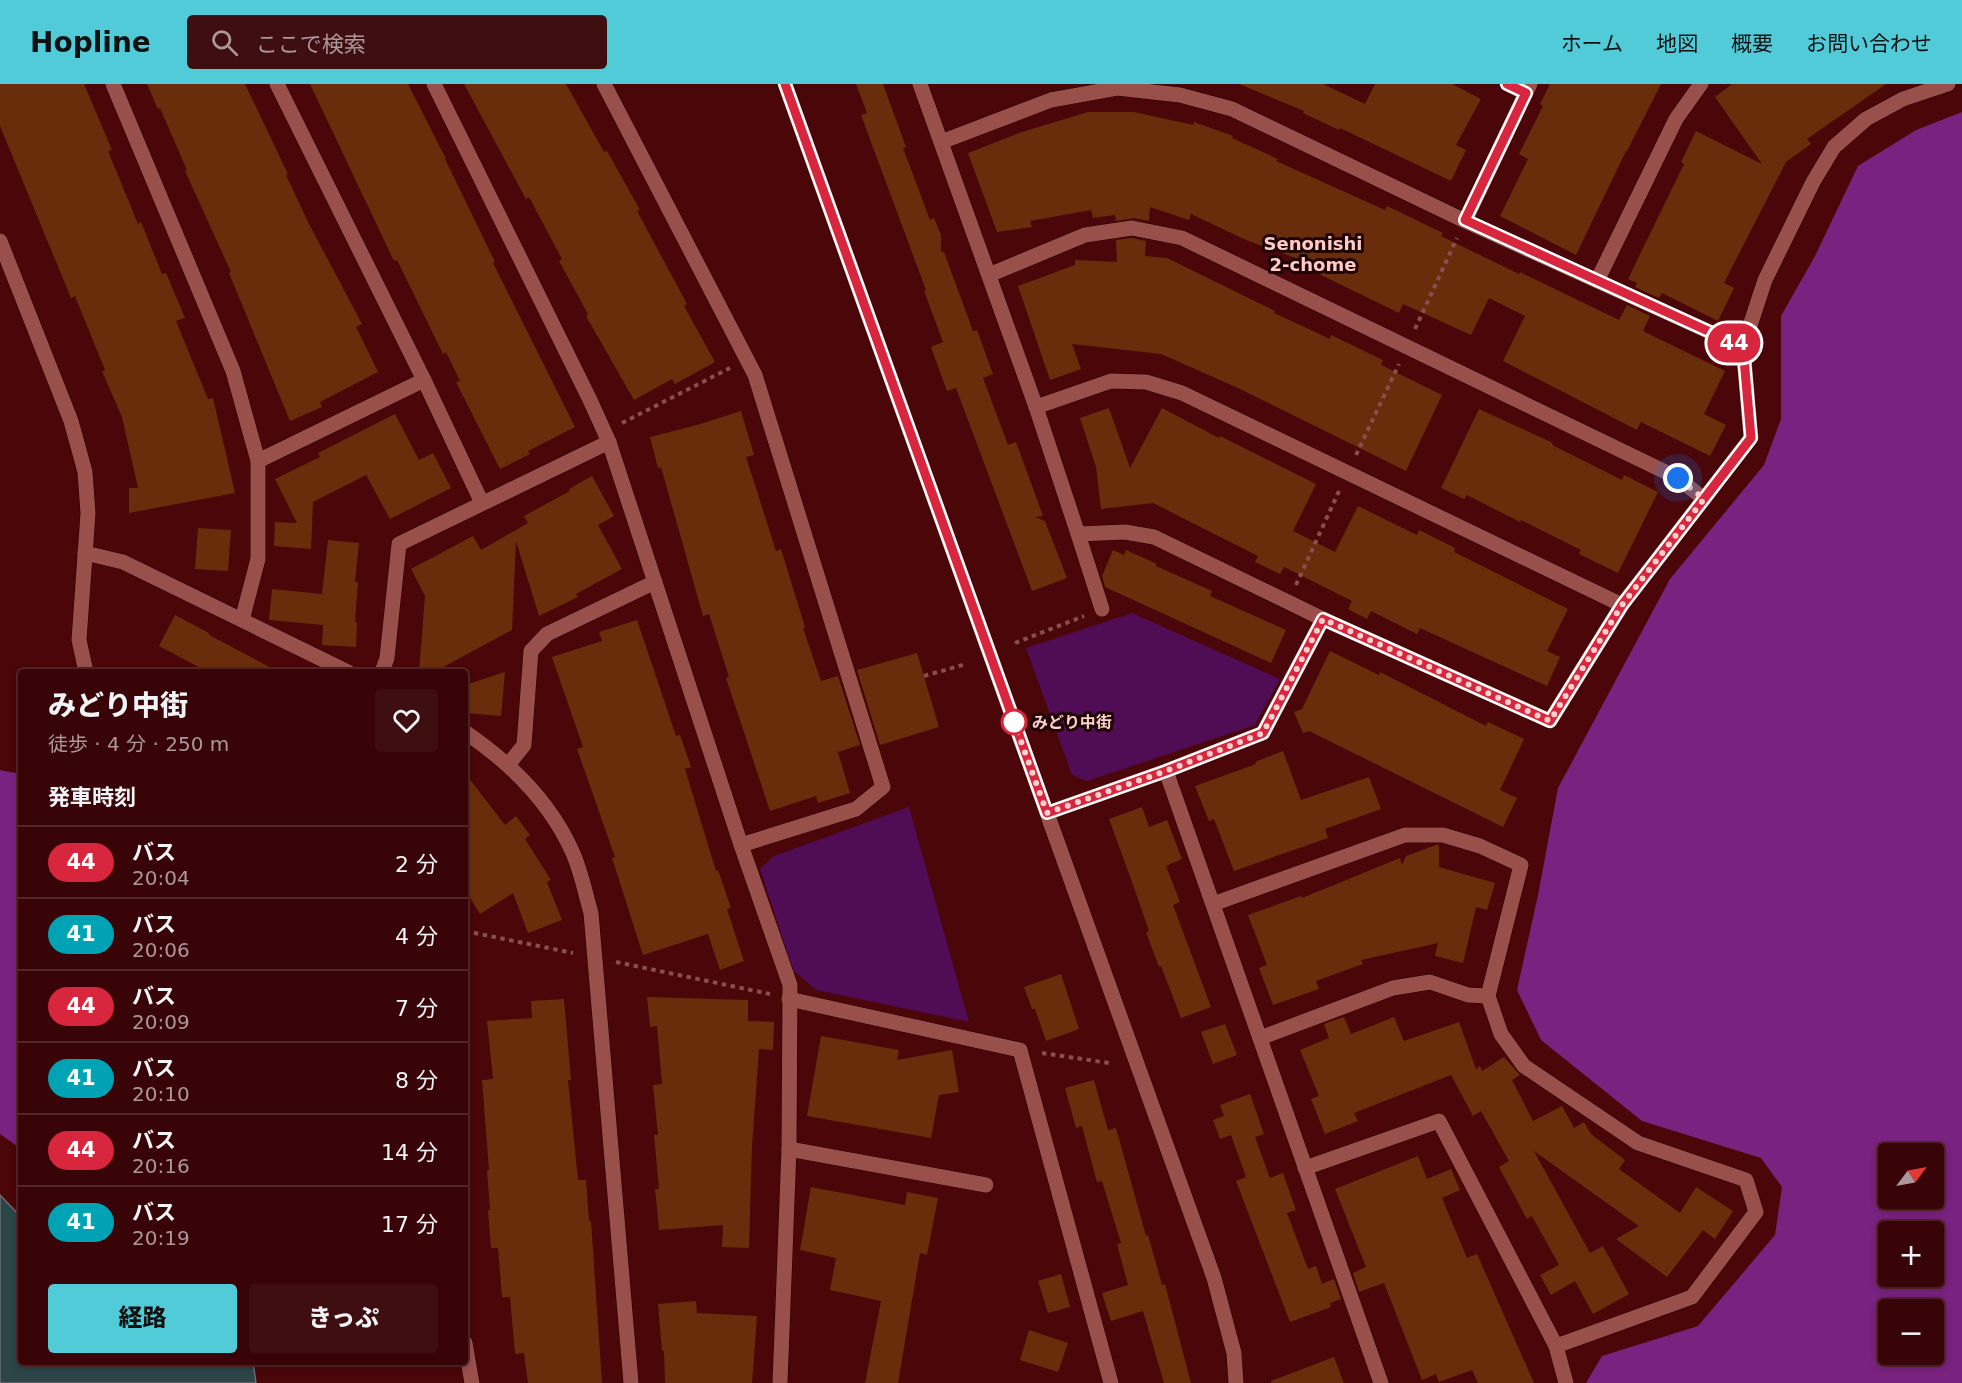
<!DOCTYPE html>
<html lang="ja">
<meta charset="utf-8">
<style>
:root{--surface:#380407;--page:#3f0e11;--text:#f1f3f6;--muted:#ab989b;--line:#522528;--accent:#52cbd8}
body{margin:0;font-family:"DejaVu Sans","Noto Sans JP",sans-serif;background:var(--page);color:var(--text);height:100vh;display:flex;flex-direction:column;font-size:22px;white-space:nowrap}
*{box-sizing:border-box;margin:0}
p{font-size:20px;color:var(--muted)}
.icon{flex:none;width:33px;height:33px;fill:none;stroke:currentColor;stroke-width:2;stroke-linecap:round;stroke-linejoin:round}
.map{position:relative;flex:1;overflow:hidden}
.side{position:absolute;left:18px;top:585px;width:450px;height:696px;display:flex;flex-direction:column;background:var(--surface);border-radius:6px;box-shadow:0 3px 9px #0003,0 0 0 2px var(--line)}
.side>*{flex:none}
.badge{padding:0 12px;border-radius:20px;font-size:21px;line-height:39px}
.needle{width:39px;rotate:58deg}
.tools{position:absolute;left:1878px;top:1059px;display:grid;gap:12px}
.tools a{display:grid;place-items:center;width:66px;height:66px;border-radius:6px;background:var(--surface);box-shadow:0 3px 9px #0003,0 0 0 2px var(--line);font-size:30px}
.you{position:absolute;width:30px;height:30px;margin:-15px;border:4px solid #fff;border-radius:50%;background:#1a73e8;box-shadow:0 0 0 9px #1a73e833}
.map>.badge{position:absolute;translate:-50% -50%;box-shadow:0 0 0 3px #fff}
h2{padding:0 30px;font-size:22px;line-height:54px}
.round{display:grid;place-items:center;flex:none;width:63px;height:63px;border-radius:6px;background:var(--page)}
.overview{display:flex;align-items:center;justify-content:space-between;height:102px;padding:0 30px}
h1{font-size:28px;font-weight:800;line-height:45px}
.button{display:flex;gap:12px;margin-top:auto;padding:12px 30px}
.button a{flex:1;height:69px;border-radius:6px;background:var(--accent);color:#111;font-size:24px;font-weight:800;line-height:69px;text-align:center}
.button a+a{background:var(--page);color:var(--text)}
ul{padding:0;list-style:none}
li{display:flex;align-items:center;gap:18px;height:72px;padding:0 30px;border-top:2px solid var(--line)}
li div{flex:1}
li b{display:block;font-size:22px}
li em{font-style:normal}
li .badge{min-width:66px;font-weight:700;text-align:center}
header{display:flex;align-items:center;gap:36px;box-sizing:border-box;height:84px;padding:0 30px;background:var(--accent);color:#111}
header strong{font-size:28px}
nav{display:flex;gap:33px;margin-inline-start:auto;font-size:21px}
.search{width:420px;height:54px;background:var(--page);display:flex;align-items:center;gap:15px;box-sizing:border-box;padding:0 21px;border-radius:6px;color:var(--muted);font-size:22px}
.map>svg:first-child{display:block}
</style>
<header>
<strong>Hopline</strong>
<div class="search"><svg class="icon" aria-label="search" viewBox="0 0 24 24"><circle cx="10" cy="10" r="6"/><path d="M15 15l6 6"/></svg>ここで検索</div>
<nav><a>ホーム</a><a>地図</a><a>概要</a><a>お問い合わせ</a></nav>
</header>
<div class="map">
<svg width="1962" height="1299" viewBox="0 0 1962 1299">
<rect width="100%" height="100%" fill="#4a0609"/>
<!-- green -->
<g fill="#510c56">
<polygon points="1132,529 1280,595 1255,641 1087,697 1072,691 1026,564"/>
<polygon points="909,723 969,938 816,906 793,886 760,785 774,772"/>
</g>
<!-- forest -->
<g fill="#79227f" fill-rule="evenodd">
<path d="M1962,28V1299H1586L1602,1272L1698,1242L1775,1151L1782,1103L1761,1074L1642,1037L1541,956L1517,906L1538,811L1558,704L1670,495L1764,381L1781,335V232L1815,172L1858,82L1916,46ZM1888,1070H1934V1114H1888ZM1888,1148H1934V1192H1888ZM1888,1226H1934V1270H1888Z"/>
<polygon points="0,686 21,690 21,1065 0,1050"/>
</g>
<!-- water -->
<polygon fill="#2b4548" stroke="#6a6f70" stroke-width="1.5" points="0,1111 21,1133 21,1278 253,1278 256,1299 0,1299"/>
<!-- building -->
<g fill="#6a2d0b">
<polygon points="0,0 84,0 112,66 108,67 138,140 141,138 162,190 166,189 185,234 176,237 208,315 213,314 235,409 129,429 129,404 138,404 122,333 102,287 105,286 75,212 71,214 0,42"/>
<polygon points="147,0 245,0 288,90 286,91 309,140 362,240 356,243 378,288 320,318 322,323 290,337 229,189 231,188 185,87 187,86 160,24 158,25"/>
<polygon points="310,0 408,0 446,75 445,75 495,178 493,179 575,343 528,367 530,370 500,385 456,298 460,297 446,268 443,270 397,176 394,177"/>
<polygon points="464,0 566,0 604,68 607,67 640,126 637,127 687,220 684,222 715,278 675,300 672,295 634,316 586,232 588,230 559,177 562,175 529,113 526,115"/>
<polygon points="856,0 883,0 906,63 903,64 930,136 934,134 941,151 941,168 944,168 973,247 977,246 993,290 983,294 1008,361 1016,358 1043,432 1035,433 1045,437 1067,494 1032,507 956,304 947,307 931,263 943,258 924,207 926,206 861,31 867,29"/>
<polygon points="1239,0 1323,0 1365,20 1375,0 1452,0 1481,15 1456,61 1466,66 1451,97 1340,44 1339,46 1303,29 1304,27"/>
<polygon points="1550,0 1661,0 1627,67 1626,67 1576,171 1500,132 1528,75 1519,70 1543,22 1540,20"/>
<polygon points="1732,0 1886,0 1807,55 1811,60 1786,78 1724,199 1734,204 1718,237 1662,209 1659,214 1635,203 1637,199 1628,195 1684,80 1681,78 1696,47 1762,80 1715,13"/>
<polygon points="1088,28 1134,28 1193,41 1194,38 1233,52 1232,54 1278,75 1276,77 1385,126 1387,122 1443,149 1441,152 1519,190 1520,188 1619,236 1627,221 1650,232 1643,247 1725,287 1704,330 1726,341 1710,372 1641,338 1637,346 1503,277 1525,232 1489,214 1471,251 1403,220 1399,229 1317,189 1318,182 1246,156 1191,130 1189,136 1150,123 1149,137 1134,134 1116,137 1115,131 1093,134 1091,126 1030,137 1032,143 997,148 968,69 1022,48"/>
<polygon points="1132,154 1146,157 1145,172 1167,174 1275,227 1274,229 1330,255 1331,251 1383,276 1381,281 1442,311 1406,387 1238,304 1161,270 1072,260 1081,285 1050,296 1018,202 1075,181 1075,176 1117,178 1116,156"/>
<polygon points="1109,324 1130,384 1162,324 1219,354 1220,352 1316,400 1293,447 1335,468 1358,422 1417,451 1419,446 1455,464 1454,468 1568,525 1547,567 1560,573 1547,602 1420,544 1417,550 1371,527 1367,535 1348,525 1352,517 1284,483 1280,490 1255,478 1258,472 1153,419 1101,425 1096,383 1080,334"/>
<polygon points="1479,325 1553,359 1552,361 1622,396 1624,391 1658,408 1618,489 1579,470 1581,466 1521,436 1520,438 1467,411 1464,415 1441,404"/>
<polygon points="741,327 754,371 746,373 776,467 781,465 805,543 803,544 821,597 838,592 860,661 838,668 850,709 818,719 816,712 770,727 726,594 729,593 709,530 703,532 661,383 658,384 650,353 697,341"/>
<polygon points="395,330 419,376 433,369 451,404 390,435 366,391 313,418 311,465 274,462 275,438 297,439 275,395 320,373 318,369"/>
<polygon points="592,392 614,432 598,441 622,485 576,510 578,513 539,532 516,457 512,546 434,588 419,588 425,512 411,485 473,452 481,466 528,439 524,432 570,407 569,405"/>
<polygon points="198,444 231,446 228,487 195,485"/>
<polygon points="328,456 359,459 355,498 358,498 355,538 357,538 356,563 322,561 323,541 269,536 272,505 322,510"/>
<polygon points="1113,466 1124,471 1126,466 1157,480 1156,482 1212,507 1210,512 1286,546 1271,579 1105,503 1102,492"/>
<polygon points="175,531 209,549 209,551 279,588 208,588 159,562"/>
<polygon points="637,536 676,652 680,651 691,683 685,685 716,787 718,786 731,824 727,825 744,877 720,886 708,850 643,871 612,774 615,773 577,665 583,663 552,573 602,557 599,548"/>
<polygon points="1330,567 1379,591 1380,588 1486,642 1488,638 1524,655 1500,706 1517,714 1503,743 1309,647 1303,649 1294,628 1302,625"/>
<polygon points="917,569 939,643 880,661 857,586"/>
<polygon points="505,588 501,632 465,629 465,601"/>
<polygon points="1283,667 1301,716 1369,693 1381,725 1325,745 1328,754 1234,787 1214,735 1209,737 1195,702 1256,680 1255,678"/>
<polygon points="465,689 505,741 516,732 530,751 525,755 551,796 547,798 562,836 528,849 513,809 480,830 465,806"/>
<polygon points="1142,723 1149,743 1167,736 1182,775 1166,782 1180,818 1173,821 1211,923 1181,934 1161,882 1159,883 1146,848 1149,847 1131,795 1109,735"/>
<polygon points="1436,761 1439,761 1439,783 1495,799 1487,826 1476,823 1463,879 1435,872 1438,859 1361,876 1363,880 1316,897 1319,905 1273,921 1259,884 1267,881 1248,831 1301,812 1302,814 1400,774 1402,781 1406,772"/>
<polygon points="1061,890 1079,945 1046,957 1035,925 1032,925 1024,903"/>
<polygon points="647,913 748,916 748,937 774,938 773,966 759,965 752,1062 749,1164 722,1163 723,1141 659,1146 655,1105 659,1105 654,1051 658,1051 653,1001 662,1000 657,942 650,943"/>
<polygon points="564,915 571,996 568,996 578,1096 586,1096 589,1137 591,1137 602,1299 528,1299 524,1269 515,1270 510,1213 502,1213 498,1164 491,1164 488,1126 490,1126 487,1086 489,1086 482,996 493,995 487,937 532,934 531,917"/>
<polygon points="1344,933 1351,950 1394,933 1404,957 1459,938 1476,985 1480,982 1482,987 1504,973 1520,991 1512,996 1533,1037 1562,1022 1574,1044 1584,1038 1591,1050 1625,1076 1619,1085 1680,1129 1696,1103 1733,1127 1715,1155 1703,1146 1667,1193 1616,1155 1639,1142 1534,1067 1590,1169 1603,1162 1629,1210 1593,1230 1575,1197 1551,1211 1540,1191 1559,1181 1532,1132 1527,1135 1499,1083 1509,1077 1481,1027 1473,1032 1451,991 1354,1029 1358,1037 1325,1050 1311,1015 1319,1012 1300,966 1329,954 1324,940"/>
<polygon points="1225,940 1237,971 1213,980 1201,948"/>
<polygon points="821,952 899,966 897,976 952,966 959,1008 939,1011 931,1054 807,1032"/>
<polygon points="1094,996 1108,1046 1116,1044 1146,1152 1148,1151 1162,1201 1165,1200 1191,1299 1164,1299 1143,1227 1111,1237 1102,1209 1128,1201 1117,1160 1121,1159 1102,1097 1097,1098 1082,1042 1076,1044 1065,1004"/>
<polygon points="1250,1010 1264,1050 1255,1053 1270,1094 1283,1089 1296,1126 1287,1129 1308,1185 1316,1182 1322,1200 1334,1195 1341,1215 1330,1219 1331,1223 1290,1238 1236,1097 1246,1093 1231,1051 1220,1055 1213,1036 1224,1032 1220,1021"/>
<polygon points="1418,1072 1427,1095 1451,1085 1460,1106 1442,1114 1467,1174 1477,1170 1534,1299 1478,1299 1472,1286 1439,1298 1436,1290 1422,1296 1384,1199 1359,1208 1353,1189 1366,1183 1335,1105"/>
<polygon points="811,1103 905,1121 907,1108 938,1114 927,1171 920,1169 898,1299 865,1299 881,1217 830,1206 836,1174 800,1166"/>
<polygon points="1061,1190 1070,1223 1048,1229 1038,1197"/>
<polygon points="696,1217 697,1229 757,1232 752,1299 665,1299 664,1267 662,1267 658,1220"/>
<polygon points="1029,1246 1068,1259 1058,1288 1020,1276"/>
<polygon points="1334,1273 1344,1299 1271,1299 1271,1297"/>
</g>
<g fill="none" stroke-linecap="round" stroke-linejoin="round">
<!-- street casing -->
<g stroke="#270000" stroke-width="16">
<g id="street">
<polyline points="113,0 233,287 258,377 258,475 242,536"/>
<polyline points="277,0 424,296 482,419"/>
<polyline points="434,0 590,316 609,358 741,761 790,901 789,1065 780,1299"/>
<polyline points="604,0 755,291 883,703 856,725 741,761"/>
<polyline points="920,0 1036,323 1078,450 1125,448 1154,453 1323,535 1263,649 1166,687 1381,1299"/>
<polyline points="1507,0 1526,9"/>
<polyline points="941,58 1051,16 1117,4 1180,11 1232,25 1465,137 1743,263"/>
<polyline points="1465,137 1530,0"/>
<polyline points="0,157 71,337 85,388 88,429 79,556 86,588"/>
<polyline points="989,191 1085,151 1132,144 1182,154 1678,394 1704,415"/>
<polyline points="1597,197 1676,35 1701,0"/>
<polyline points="1036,323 1111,297 1146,298 1182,309 1622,521 1751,354 1743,263 1765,196 1813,98 1834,63 1866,35 1903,15 1948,0"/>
<polyline points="258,377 424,296"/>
<polyline points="1078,450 1102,525"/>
<polyline points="85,469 123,478 348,588"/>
<polyline points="1323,535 1550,637 1622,521"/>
<polyline points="382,588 387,574 399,460 609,358"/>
<path d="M465,648C509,678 550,718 572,767C581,786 585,809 591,829L631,1299"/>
<polyline points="508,681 524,661 531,567 547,550 655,498"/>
<polyline points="1047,729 1166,687"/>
<polyline points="1213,820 1405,751 1443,751 1480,762 1521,781 1488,912 1501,950 1524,982 1638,1059 1746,1096 1756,1128 1692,1213 1556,1262"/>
<polyline points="789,915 1020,966 1111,1299"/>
<polyline points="1260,954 1393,904 1430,898 1468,911 1488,912"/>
<polyline points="789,1065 986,1101"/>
<polyline points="1305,1084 1439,1037 1556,1262 1566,1299"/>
<polyline points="465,1259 472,1299"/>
</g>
</g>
<!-- secondary casing -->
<g stroke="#270000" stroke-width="16">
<polyline id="secondary" points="785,0 1214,1194 1234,1269 1236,1299"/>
</g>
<!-- path -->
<g stroke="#894e4f" stroke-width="4" stroke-dasharray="4.5 4.5" stroke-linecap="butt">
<polyline points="1415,245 1457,154"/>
<polyline points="622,339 730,284"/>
<polyline points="1356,371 1399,280"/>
<polyline points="1296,501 1339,407"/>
<polyline points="1015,559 1084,532"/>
<polyline points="924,592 966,580"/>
<polyline points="465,847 573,869"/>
<polyline points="616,878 770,910"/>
<polyline points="1042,969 1109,979"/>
</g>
<!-- street -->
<use href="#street" stroke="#99504b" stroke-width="15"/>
<!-- secondary -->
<use href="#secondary" stroke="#99504b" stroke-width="15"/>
</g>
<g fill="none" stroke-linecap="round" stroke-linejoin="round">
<!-- line casing -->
<g stroke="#fff" stroke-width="14">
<polyline id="line" points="785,0 1047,729 1166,687 1263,649 1323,535 1550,637 1622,521 1751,354 1743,263 1465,136 1526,9 1507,0"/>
</g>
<!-- line -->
<use href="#line" stroke="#d7263d" stroke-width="9"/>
<!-- walk -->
<polyline stroke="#fcd1cc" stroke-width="6" stroke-dasharray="0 10.8" points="1014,638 1047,729 1166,687 1263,649 1323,535 1550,637 1622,521 1704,415 1678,394"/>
</g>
<!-- markers -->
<circle fill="#fff" stroke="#d7263d" stroke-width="3" cx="1014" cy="638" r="12"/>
<g text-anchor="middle" stroke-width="6" stroke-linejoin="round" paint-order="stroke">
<!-- stop labels -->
<g font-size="16" font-weight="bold" fill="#fcd1cc" stroke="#1f0404" text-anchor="start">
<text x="1032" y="644">みどり中街</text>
</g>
<!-- neighbourhood labels -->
<g font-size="18" font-weight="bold" fill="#fecbc5" stroke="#1f0404">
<text x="1313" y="166">Senonishi<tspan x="1313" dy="21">2-chome</tspan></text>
</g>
</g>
</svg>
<div class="tools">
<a><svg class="needle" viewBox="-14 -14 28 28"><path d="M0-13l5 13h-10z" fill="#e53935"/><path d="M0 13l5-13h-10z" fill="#ab989b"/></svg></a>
<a>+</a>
<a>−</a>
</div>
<div class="you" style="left:1678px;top:394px"></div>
<b class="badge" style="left:1734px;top:259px;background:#d7263d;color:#fff">44</b>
<section class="side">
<div class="overview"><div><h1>みどり中街</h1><p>徒歩 · 4 分 · 250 m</p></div><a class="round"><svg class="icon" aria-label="heart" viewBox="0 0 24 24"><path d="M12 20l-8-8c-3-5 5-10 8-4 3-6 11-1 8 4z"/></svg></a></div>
<h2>発車時刻</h2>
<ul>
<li><span class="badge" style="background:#d7263d;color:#fff">44</span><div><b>バス</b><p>20:04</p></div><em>2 分</em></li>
<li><span class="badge" style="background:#00a3b4;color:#fff">41</span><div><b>バス</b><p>20:06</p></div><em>4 分</em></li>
<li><span class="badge" style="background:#d7263d;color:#fff">44</span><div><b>バス</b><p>20:09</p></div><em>7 分</em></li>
<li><span class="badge" style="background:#00a3b4;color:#fff">41</span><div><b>バス</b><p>20:10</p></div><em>8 分</em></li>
<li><span class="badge" style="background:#d7263d;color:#fff">44</span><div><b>バス</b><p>20:16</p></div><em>14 分</em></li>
<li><span class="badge" style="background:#00a3b4;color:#fff">41</span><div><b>バス</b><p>20:19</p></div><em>17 分</em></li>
</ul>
<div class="button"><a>経路</a><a>きっぷ</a></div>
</section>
</div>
